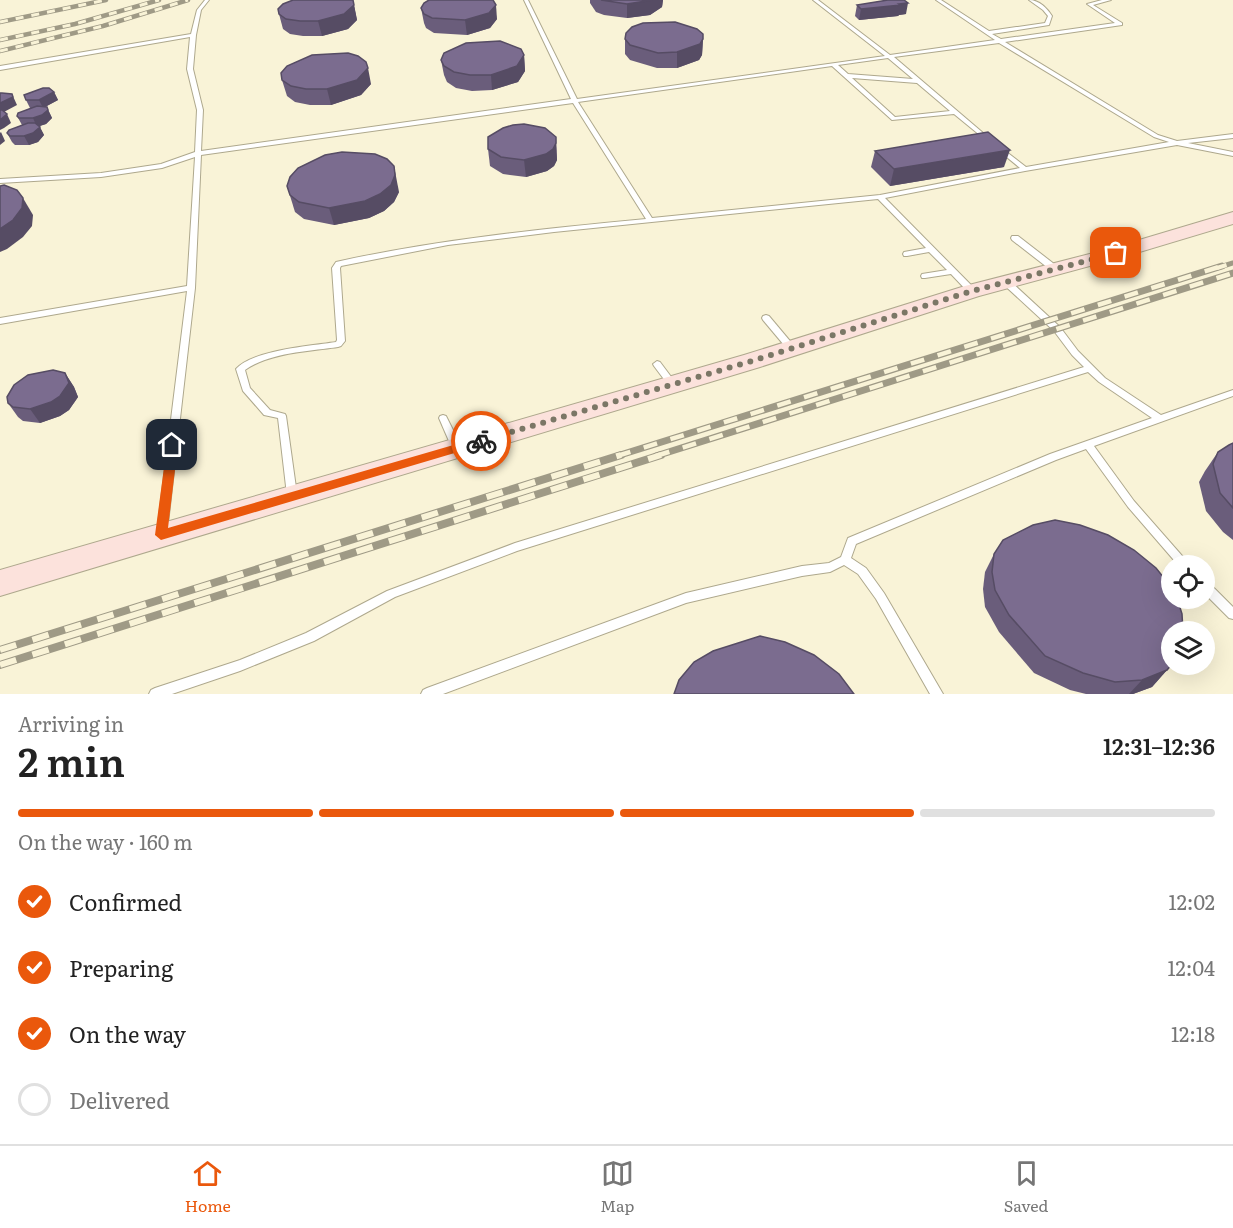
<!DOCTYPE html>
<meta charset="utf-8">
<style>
:root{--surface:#fff;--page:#f6f6f6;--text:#222;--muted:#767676;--line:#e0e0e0;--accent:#ea580c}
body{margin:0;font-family:Literata,serif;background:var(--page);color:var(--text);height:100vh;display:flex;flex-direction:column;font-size:22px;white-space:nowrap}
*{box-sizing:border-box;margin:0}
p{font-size:20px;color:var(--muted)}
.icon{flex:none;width:33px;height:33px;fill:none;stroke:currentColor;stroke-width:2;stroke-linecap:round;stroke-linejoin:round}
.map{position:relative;height:694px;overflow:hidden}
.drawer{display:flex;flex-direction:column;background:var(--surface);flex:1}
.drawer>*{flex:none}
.buttons{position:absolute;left:1161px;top:555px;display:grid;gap:12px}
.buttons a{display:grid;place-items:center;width:54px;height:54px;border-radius:50%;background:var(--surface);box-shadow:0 6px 24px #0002;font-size:30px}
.pin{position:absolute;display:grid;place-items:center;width:51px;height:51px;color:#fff;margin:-26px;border-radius:12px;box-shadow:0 3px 9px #0006}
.courier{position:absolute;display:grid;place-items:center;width:60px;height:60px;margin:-30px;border:4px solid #ea580c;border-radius:50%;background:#fff;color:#222;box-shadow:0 2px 8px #0007}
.head em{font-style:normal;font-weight:600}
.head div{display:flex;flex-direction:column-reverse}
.head{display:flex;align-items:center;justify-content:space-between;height:102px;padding:0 18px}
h1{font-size:39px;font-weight:600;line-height:45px}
.bar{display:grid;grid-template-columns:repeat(4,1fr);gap:9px 6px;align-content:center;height:72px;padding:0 18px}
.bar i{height:8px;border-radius:4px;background:var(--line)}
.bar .active{background:var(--accent)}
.bar p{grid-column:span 4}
ol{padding:0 18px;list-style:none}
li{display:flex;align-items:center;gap:18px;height:66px}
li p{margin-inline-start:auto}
li .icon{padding:6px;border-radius:50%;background:var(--accent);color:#fff;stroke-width:4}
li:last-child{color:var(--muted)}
li i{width:33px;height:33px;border:3px solid var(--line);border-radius:50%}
.menu{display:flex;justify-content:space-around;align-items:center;height:84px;border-top:2px solid var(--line);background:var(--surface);font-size:16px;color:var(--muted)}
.menu a{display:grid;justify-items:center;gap:3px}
.menu .active{color:var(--accent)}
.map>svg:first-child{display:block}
</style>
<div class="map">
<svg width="1233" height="694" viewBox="0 0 1233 694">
<rect width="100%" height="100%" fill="#f9f3d7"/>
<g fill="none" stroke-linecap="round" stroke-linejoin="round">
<g stroke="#aea88d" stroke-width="2">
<g id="lane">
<path d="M205,0H209L201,10L196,35L193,69L203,110L201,151L571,99L524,0H528L577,99L885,56L813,0H818L890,55L995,40L936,0H941L989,31L1045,23L1048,16L1043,10L1029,0C1039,0 1047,8 1052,16L1049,25L992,34L1001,39L1115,23L1087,4L1102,0H1111L1093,5L1122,23V25L1005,42L1158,135L1177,141L1233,134V138L1188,143L1233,152V156L1177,145L1025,171L885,198L975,289L976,291L972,293H969L951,274L925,278H922L921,276L922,274L947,270L929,252L907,256H904L903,254L904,252L926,248L878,199L554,232L448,245L341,266L340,268L345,341L341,346L338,347C310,351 268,353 245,370L250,388L270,410L285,414L286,416L297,495L295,498L292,499L289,498L287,495L278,418L264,415L243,391L236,369C253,350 310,346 336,342L337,340L332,268L336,262C438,239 542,229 646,219L573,103L201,155L195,288L167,532L166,535L162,536L158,535L157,532L187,291L0,324V318L187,286L195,157L162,168L101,177L0,183V179L101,173L161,164L195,152L197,110L187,69L190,37L0,70V66L191,34L197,10ZM999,43L1154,137L1169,142L1026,167L1000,147L998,148V150L1020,168L880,195L652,218L578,102L832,66L892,120L954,114L987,141L990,139L989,138L894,57ZM888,58L913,79L848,74L838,65ZM852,78L917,83L950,111L895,117Z"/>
<polygon points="1012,236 1018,236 1058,267 1059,269 1058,271 1052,271 1012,240 1011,238"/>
<polygon points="1003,280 1009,280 1060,327 1078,351 1105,378 1161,415 1233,390 1233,396 1094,446 1134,501 1191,566 1179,566 1128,507 1086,449 1056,460 856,544 851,558 866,568 884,593 943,694 930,694 876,599 858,574 844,565 830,572 802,576 686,603 443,694 421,694 423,690 427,688 686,593 802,566 829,563 841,557 848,538 1050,454 1152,418 1099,382 1088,372 517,551 395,597 314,641 240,671 172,694 149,694 151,690 155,688 240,660 306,633 387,591 515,543 1084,367 1072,355 1054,331 1003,284 1002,282"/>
<polygon points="766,315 769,316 795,347 796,349 795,351 789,351 763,320 762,318 763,316"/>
<polygon points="657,361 660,362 675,382 676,384 675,386 669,386 654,366 653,364"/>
<polygon points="443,415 446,416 462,448 460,451 457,452 454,451 452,448 439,418 440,416"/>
<polygon points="1204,580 1208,582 1233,607 1233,619 1229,618 1204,593"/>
</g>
</g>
<g stroke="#aea88d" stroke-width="2">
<polygon id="secondary" points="1233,212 1233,224 1123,257 979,296 760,367 0,596 0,570 744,355 965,286 1109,249"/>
</g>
<use href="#lane" fill="#fff" fill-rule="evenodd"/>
<use href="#secondary" fill="#fce2dc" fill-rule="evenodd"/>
<g stroke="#9f9a86" stroke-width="4.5">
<g id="rail-far3">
<polyline points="0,22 106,0"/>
<polyline points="0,40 75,24 159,0"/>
<polyline points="0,51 103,26 188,0"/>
</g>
</g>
<g stroke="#9f9a86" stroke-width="5">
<polyline id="rail-far2" points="1217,268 1233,263"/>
</g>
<g stroke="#9f9a86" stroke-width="7">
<g id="rail-far1">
<polyline points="617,456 1222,266"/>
<polyline points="656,456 1233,273"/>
</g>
</g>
<g stroke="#9f9a86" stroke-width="8">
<g id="rail">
<polyline points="0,650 621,455"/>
<polyline points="0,665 661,455"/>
</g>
</g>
<use href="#rail-far3" stroke="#f9f3d7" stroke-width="3" stroke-dasharray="8" stroke-linecap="butt"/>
<use href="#rail-far2" stroke="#f9f3d7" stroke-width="4" stroke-dasharray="10" stroke-linecap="butt"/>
<use href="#rail-far1" stroke="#f9f3d7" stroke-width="4.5" stroke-dasharray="14" stroke-linecap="butt"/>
<use href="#rail" stroke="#f9f3d7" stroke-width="6" stroke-dasharray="17" stroke-linecap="butt"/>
</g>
<g fill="#6a5d7b">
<polygon points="353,0 357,20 348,29 322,36 303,36 290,34 283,29 279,14"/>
<polygon points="590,0 663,0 662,7 650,15 627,18 604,15 596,12 590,3"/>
<polygon points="857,5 906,14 899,15 898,16 859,20 855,16"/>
<polygon points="421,8 497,19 490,28 467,35 434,33 426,28 424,23"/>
<polygon points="625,39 703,39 702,55 699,60 677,68 657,68 630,60 625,54"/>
<polygon points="524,55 525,71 518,82 492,90 472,91 456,88 447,82 444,75 441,60"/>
<polygon points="282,80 371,84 361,95 331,105 310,105 295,102 287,96"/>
<polygon points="54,92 58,100 45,107 47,107 52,118 46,124 39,126 44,135 38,142 29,145 15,145 12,142 7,133 22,125 17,116 30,108 26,100"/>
<polygon points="556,137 557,160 554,166 547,171 526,177 503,174 490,166 488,149"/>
<polygon points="875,151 1004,167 890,186 871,167"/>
<polygon points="287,186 399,192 394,202 384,211 369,218 334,225 304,219 295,212"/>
<polygon points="65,373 74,387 78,397 69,410 60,416 40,423 23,421 18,417 8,403"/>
<polygon points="1233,443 1233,540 1223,532 1206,511 1199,482 1205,471 1218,452"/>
<polygon points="994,554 1167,670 1152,687 1133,694 1086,694 1070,690 1034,673 999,632 985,607 983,589 985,572"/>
</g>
<g fill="#564c64">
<polygon points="652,0 663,0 662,7 650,15 627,18 627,4"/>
<polygon points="908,3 906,14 899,15 898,16 859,20 861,9"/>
<polygon points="354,5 357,20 348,29 322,36 318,21"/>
<polygon points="496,5 497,19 490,28 467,35 465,20"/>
<polygon points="703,39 702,55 699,60 677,68 677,52"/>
<polygon points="524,55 525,71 518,82 492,90 491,75"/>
<polygon points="368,68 371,84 361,95 331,105 327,89"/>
<polygon points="54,92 58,100 43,108 39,100"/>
<polygon points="12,94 17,105 2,113 0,110 0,103"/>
<polygon points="48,110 52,118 46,124 37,127 33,118"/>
<polygon points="7,114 11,123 4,128 0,130 0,120"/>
<polygon points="40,127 44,135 38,142 29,145 24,136"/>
<polygon points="1,132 5,141 0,145 0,133"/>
<polygon points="556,143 557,160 554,166 547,171 526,177 524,160"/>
<polygon points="1010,150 1004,167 890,186 894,169"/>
<polygon points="394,166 399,192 394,202 384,211 369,218 334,225 329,208"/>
<polygon points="23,198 33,215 32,226 23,237 7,249 0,252 0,229"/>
<polygon points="65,373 74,387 78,397 69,410 60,416 40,423 30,409"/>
<polygon points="1167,670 1152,687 1133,694 1129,694 1142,680"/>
</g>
<g fill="#7b6c8f" stroke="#564c64" stroke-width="1.5">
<polygon points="293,0 353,0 354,5 344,14 318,21 300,21 286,19 279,14 278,9 283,4"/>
<polygon points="429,0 493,0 496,5 489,13 465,20 432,18 424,14 421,8 424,3"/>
<polygon points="601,0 652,0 627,4"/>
<polygon points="888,0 904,0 908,3 899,4 901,5 861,9 857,5"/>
<polygon points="675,22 697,29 703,34 703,39 700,44 677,52 658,53 630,45 625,39 626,33 632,27 643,23"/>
<polygon points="500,41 521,49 524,55 517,66 491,75 470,75 454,72 444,66 441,60 444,53 466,43"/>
<polygon points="348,53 358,56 366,62 368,68 357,80 327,89 306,89 291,86 282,80 281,73 287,66 312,55"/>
<polygon points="43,88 49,88 54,92 39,100 26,100 24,95"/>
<polygon points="0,93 2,93 12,94 13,97 0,103"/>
<polygon points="37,106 47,107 48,110 42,115 33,118 19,118 17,116 18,113"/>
<polygon points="0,110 2,110 7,114 0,120"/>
<polygon points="28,123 35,123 40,127 33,133 24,136 10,136 7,133 9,130"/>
<polygon points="524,124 545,128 556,137 556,143 553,149 546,154 524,160 501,157 488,149 488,137 503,128 513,125"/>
<polygon points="988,132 1010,150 894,169 875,151"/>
<polygon points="342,152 375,154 387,159 394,166 395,175 391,185 380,194 365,201 329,208 299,202 290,195 287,186 290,177 298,168 325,155"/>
<polygon points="4,185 17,190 23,198 22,208 13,220 0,229 0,186"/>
<polygon points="53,370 65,373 69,383 60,396 51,402 30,409 13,407 8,403 7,397 14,385 28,375"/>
<polygon points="1233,443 1233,508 1220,493 1213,464 1218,452 1229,445"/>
<polygon points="1055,520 1080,525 1108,535 1134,550 1156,568 1172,588 1172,598 1177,598 1182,614 1183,632 1172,632 1172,664 1167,670 1142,680 1115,682 1083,673 1045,656 1009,615 995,590 992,572 994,554 1003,540 1033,525"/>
<polygon points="760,636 785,642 814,655 839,674 854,694 674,694 679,680 694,662 713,651"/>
</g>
<polygon fill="#ea580c" points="481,437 485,438 485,444 161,540 155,535 167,445 172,441 178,445 168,528"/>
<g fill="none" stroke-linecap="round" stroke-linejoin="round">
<polyline stroke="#7b7766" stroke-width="6" stroke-dasharray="0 10.8" points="481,441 752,361 972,291 1116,253"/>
</g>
</svg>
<div class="buttons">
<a><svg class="icon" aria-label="locate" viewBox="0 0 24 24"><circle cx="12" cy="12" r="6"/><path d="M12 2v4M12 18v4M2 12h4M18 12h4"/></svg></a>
<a><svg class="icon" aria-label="layers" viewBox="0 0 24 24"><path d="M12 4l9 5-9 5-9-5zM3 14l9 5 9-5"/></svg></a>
</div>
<div class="pin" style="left:1116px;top:253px;background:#ea580c"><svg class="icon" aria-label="bag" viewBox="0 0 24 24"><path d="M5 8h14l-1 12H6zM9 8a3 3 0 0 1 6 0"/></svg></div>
<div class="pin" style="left:172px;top:445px;background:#1f2937"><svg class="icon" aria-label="home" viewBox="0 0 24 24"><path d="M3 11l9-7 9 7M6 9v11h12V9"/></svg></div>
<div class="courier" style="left:481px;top:441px"><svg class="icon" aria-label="bike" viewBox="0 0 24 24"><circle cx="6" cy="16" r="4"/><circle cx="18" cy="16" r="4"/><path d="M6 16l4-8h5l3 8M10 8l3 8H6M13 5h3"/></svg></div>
</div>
<section class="drawer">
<div class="head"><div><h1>2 min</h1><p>Arriving in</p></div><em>12:31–12:36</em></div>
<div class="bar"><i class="active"></i><i class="active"></i><i class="active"></i><i></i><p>On the way · 160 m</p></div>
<ol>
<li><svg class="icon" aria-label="check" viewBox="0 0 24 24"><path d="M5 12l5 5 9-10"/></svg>Confirmed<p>12:02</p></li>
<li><svg class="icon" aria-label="check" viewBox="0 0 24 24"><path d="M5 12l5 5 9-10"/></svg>Preparing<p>12:04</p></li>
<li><svg class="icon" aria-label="check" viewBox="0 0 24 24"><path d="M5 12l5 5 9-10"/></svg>On the way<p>12:18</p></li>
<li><i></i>Delivered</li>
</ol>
</section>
<nav class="menu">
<a class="active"><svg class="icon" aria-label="home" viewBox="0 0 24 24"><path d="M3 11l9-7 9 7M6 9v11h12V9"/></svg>Home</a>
<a><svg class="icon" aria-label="map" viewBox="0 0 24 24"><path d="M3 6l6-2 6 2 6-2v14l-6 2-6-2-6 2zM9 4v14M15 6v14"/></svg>Map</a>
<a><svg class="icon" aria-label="saved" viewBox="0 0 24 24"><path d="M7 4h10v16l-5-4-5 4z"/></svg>Saved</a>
</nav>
